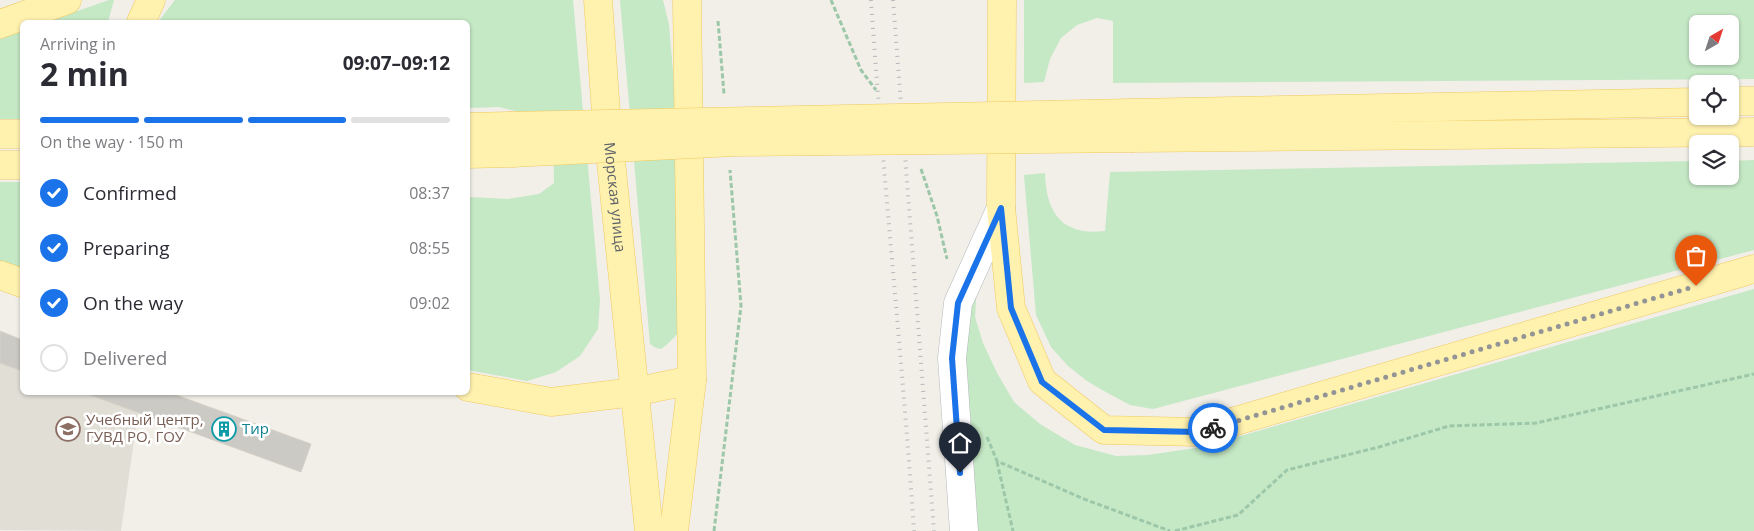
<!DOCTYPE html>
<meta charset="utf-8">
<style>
:root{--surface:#fff;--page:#f2f2f3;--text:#2b2b33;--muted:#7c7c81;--line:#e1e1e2;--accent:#1a73e8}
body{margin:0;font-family:"Open Sans",sans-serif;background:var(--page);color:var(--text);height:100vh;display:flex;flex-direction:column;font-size:19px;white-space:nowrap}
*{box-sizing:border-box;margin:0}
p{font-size:16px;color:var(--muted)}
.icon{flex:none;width:28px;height:28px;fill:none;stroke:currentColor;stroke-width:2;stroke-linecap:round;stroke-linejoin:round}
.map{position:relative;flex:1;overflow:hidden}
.drawer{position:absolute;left:20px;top:20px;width:450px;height:375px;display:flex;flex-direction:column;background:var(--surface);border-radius:8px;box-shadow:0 1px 4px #0004}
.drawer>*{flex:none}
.needle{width:32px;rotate:39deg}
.buttons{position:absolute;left:1689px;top:15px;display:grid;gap:10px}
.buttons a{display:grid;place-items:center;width:50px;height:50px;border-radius:8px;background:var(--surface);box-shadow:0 1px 4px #0004;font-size:25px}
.pin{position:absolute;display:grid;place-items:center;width:42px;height:42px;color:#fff;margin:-51px -21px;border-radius:50% 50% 50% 0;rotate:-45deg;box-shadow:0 0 5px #0007}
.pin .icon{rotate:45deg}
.courier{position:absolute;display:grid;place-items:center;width:50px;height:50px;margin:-25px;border:4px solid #1a73e8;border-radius:50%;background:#fff;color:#222;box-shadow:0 1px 6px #0007}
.head em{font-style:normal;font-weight:700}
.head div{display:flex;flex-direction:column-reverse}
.head{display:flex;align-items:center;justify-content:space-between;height:85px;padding:0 20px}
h1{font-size:32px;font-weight:700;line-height:38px}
.bar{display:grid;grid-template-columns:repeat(4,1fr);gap:8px 5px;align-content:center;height:60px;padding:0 20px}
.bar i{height:6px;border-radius:4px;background:var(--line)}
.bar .on{background:var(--accent)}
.bar p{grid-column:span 4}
ol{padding:0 20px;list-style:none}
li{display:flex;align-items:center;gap:15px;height:55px}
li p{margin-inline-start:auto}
li .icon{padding:5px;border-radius:50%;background:var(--accent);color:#fff;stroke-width:4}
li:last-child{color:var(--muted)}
li i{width:28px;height:28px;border:2px solid var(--line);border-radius:50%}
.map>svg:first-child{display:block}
</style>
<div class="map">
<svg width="1754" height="531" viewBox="0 0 1754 531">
<rect width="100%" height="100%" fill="#f1efe8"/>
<polygon fill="#e1ded6" points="0,331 22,340 22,392 168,393 311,444 301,472 138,413 121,531 0,530"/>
<g fill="#c5e8c5" fill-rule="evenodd">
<polygon points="109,0 114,0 108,22 46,22"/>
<polygon points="175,0 573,0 600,300 598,329 580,356 556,372 527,381 468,370 468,197 508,199 539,194 554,183 553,127 532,115 499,107 468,108 468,22 158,22"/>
<path d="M620,0H663L669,25L693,305C688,322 676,338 661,349L656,348L650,344Z"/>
<path d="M1024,0H1754V79L1113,83V21L1097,18L1077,25L1061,38L1050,59L1044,82L1024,83ZM1698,24H1730V56H1698Z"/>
<polygon points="22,31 22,119 0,119 0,39"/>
<path d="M1754,160V250L1153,409L1130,405L1104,391L1087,381L1068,366L1051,347L1036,315L1024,175L1045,173C1046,213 1062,236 1105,231L1110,172L1697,161L1698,176H1730V161Z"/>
<polygon points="0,182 22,182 22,269 0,262"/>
<polygon points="977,286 975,317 983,343 997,373 1014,402 1040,424 1075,445 1116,456 1148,455 1202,447 1754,289 1754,531 976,531 962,404 964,302"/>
</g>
<g fill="#cccac5" stroke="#d6d1c6">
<polygon points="0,331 22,340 22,371 0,363"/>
<polygon points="82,392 168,392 311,444 301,472"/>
</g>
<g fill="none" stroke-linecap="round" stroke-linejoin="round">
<g stroke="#b5b8bc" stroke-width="29">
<polyline id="minor" points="964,531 952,358 958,303 1001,208"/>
</g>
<g stroke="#f2c960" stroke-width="29">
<g id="major">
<path id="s1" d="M598,0L606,113L649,531"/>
<polyline points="1002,0 1001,208 1011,308 1042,381 1104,430 1198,432 1754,269"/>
<polyline points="141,22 151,0"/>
<polyline points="0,24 67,0"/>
<polyline points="1730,101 1754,101"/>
<polyline points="1132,113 1698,102"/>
<polyline points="468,127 509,126"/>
<polyline points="0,134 22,134"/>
<polyline points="1134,138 1754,132"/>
<polyline points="468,154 511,153"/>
<polyline points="0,165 22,165"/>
<polyline points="0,275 22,283"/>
<polyline points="468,387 551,402 634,392 692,380"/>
<polyline points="674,531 692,380 687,0"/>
</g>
</g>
<g stroke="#9cc7a9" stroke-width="3" stroke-dasharray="5 2.5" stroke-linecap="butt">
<polyline points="831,0 861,70 876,90"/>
<polyline points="718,21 724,94"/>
<polyline points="921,169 937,216 947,259"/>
<polyline points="987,437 997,461 1084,499 1170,531"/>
<polyline points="997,462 1013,531"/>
<polyline points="714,531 741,306 730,170"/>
<polyline points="1175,531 1238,515 1287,470 1379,447 1449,426 1536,423 1754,374"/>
</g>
<use href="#minor" stroke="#fff" stroke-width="28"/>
<use href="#major" stroke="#fff2af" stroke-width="28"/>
<g stroke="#b6b7b8" stroke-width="4" stroke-dasharray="1 6" stroke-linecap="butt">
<path d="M871,0C883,177 902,354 914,531"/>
<polyline points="893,0 934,531"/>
</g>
<g stroke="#f2c960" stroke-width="29" stroke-linecap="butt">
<g id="major-bridge">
<polyline points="509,126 1132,113"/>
<polyline points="511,153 734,142 1134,138"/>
</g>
</g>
<use href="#major-bridge" stroke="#fff2af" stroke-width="28"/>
</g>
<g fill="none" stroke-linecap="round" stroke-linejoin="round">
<polyline stroke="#929495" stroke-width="5" stroke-dasharray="0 9" points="1213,428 1696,286"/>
<polyline stroke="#1a73e8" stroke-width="6" points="960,473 952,358 958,303 1001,208 1011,308 1042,382 1104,430 1198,432 1213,428"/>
</g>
<defs>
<g id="university-ring" transform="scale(1.25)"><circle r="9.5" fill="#fff" stroke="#8d6e63" stroke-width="1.5"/><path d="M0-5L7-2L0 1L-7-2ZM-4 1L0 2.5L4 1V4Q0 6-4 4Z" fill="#8d6e63"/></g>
<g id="building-ring" transform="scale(1.25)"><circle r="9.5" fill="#fff" stroke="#0f9aa8" stroke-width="1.5"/><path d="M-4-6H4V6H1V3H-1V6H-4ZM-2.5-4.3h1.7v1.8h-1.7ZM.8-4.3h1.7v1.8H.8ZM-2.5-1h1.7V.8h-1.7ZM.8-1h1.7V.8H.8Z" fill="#0f9aa8"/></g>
</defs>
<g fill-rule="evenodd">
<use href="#university-ring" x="68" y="429"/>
<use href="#building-ring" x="224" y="429"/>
</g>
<g text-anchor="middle" stroke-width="5" stroke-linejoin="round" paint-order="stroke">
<g font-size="15" fill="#5f6368" stroke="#fff">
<text dy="5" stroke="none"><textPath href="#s1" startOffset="198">Морская улица</textPath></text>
</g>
<g font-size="15" fill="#785e54" stroke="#fff" text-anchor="start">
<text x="86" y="425">Учебный центр,<tspan x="86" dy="17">ГУВД РО, ГОУ</tspan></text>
</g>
<g font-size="15" fill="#0d838f" stroke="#fff" text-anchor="start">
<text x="242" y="434">Тир</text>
</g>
</g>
</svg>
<div class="buttons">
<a><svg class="needle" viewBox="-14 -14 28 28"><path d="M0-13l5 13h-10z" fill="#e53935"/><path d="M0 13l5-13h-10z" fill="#7c7c81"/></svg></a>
<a><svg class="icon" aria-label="locate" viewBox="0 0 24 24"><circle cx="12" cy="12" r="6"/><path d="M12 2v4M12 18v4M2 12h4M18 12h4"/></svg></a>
<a><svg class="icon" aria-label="layers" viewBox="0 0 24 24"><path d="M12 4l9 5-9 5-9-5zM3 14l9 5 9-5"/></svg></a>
</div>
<div class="pin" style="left:1696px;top:286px;background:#ea580c"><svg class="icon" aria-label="bag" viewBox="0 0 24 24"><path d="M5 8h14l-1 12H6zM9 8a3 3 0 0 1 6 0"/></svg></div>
<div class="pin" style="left:960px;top:473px;background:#1f2937"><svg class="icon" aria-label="home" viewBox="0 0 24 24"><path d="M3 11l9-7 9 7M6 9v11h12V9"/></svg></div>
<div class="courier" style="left:1213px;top:428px"><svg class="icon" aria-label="bike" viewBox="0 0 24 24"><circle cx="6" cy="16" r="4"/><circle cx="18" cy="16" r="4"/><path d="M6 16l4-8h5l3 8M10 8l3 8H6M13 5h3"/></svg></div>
<section class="drawer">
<div class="head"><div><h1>2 min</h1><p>Arriving in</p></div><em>09:07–09:12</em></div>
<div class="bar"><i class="on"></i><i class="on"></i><i class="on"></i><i></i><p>On the way · 150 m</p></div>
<ol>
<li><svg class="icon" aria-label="check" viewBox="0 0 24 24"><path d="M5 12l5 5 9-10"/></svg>Confirmed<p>08:37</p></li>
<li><svg class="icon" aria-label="check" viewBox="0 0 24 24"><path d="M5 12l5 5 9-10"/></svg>Preparing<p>08:55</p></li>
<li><svg class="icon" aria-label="check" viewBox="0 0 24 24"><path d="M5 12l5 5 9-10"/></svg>On the way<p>09:02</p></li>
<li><i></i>Delivered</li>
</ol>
</section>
</div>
